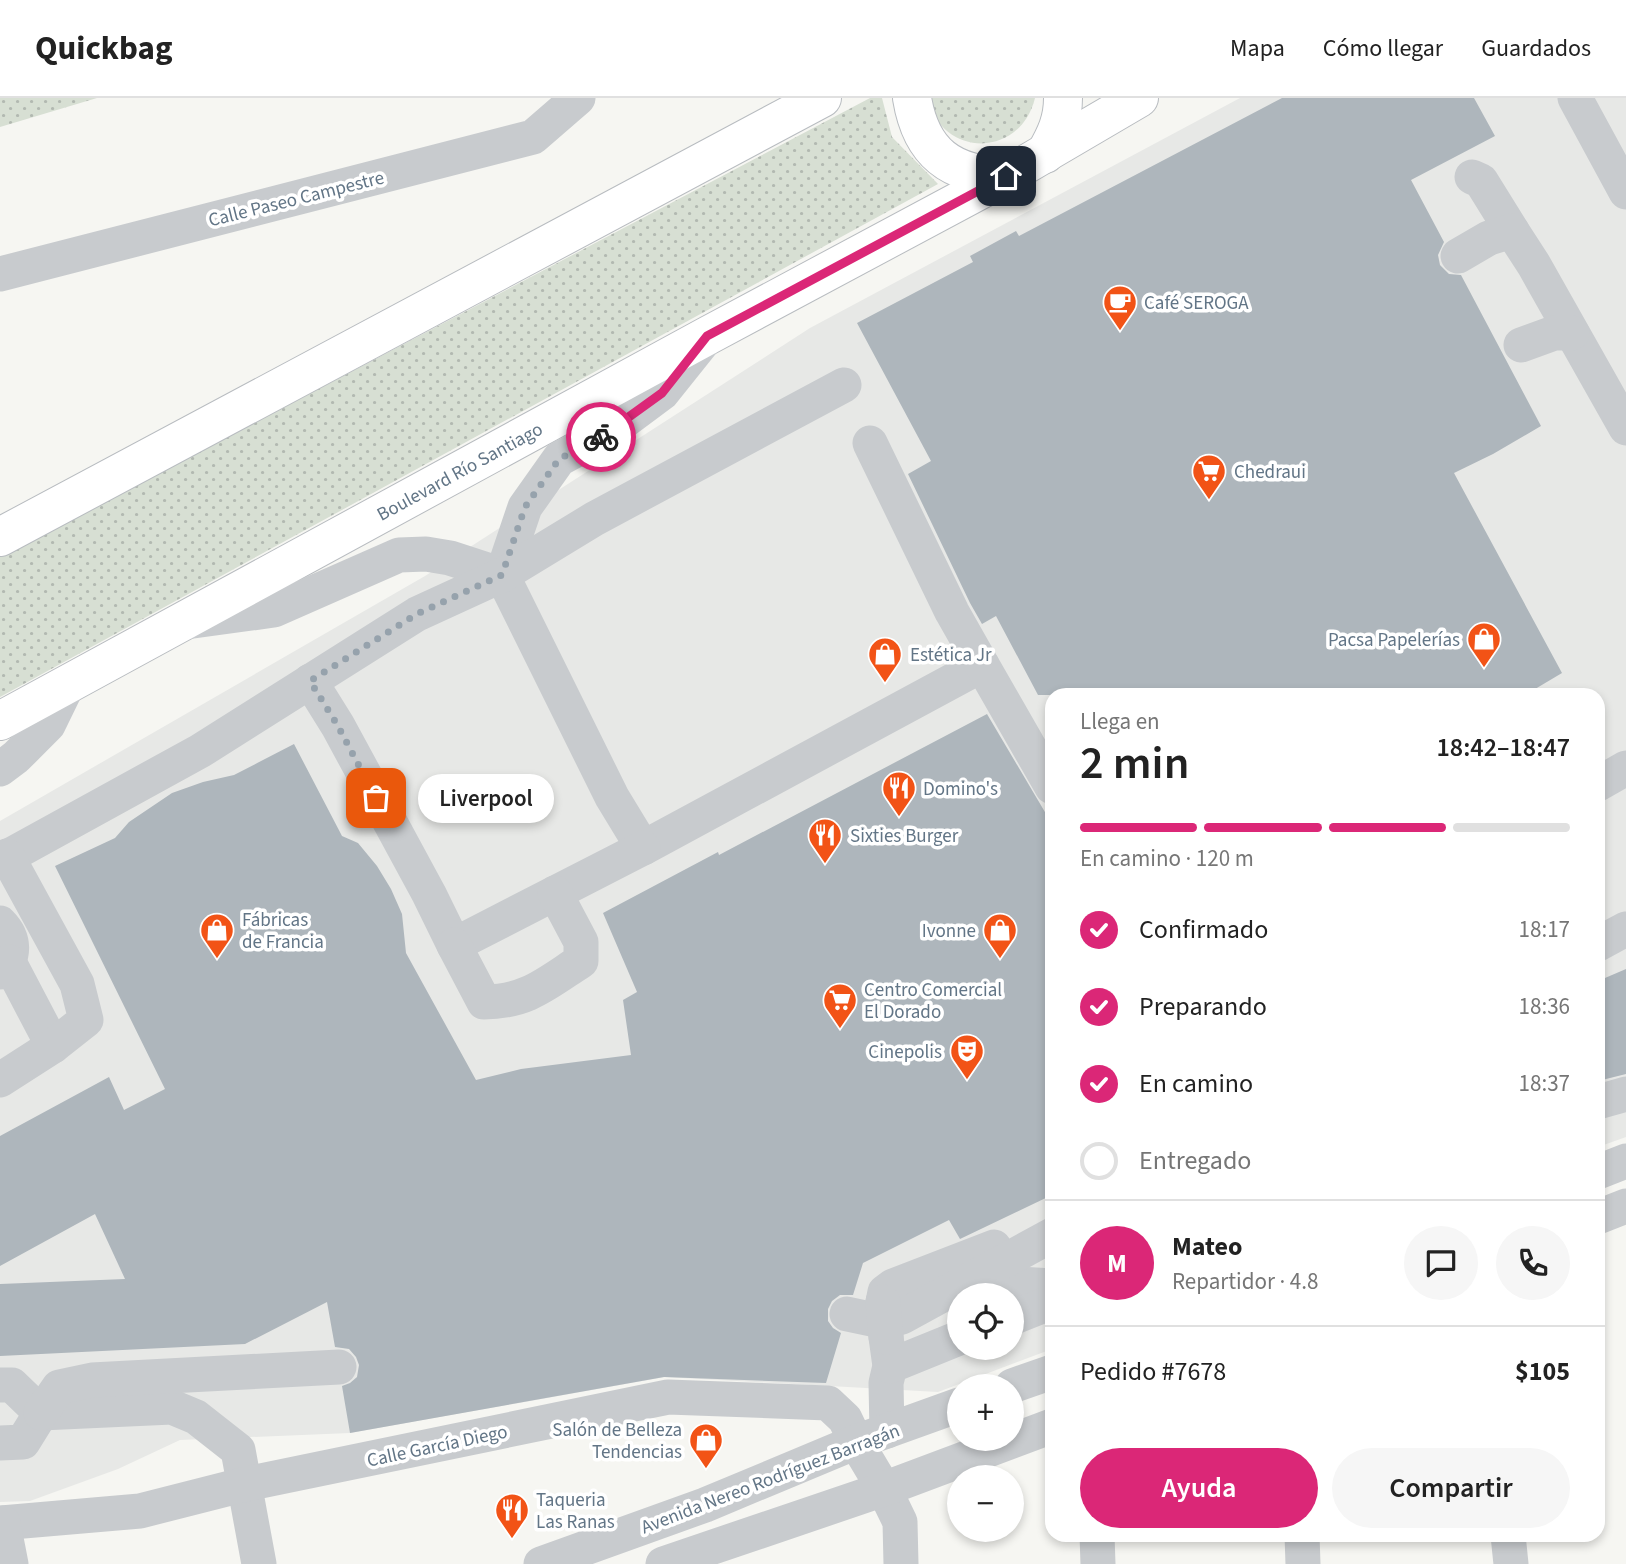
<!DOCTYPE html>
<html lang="es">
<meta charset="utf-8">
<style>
:root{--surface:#fff;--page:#f6f6f6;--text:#222;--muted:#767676;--line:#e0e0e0;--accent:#db2777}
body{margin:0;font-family:"Source Sans 3",sans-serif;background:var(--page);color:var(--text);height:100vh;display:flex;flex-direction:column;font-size:26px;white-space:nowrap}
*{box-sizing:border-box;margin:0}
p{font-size:23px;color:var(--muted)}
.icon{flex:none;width:38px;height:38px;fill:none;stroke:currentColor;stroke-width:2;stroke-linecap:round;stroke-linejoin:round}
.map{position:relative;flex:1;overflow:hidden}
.panel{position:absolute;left:1045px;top:590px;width:560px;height:854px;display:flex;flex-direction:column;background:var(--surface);border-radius:21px;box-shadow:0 4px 10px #0003}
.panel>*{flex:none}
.controls{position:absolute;left:947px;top:1185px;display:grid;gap:14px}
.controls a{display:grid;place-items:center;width:77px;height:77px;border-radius:50%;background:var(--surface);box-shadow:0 4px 10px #0003;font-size:35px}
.pin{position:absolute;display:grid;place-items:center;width:60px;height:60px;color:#fff;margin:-30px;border-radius:14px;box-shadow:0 4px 10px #0006}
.courier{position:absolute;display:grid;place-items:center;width:70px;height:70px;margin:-35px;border:5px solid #db2777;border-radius:50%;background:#fff;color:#222;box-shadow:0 2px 9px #0007}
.bubble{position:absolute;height:49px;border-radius:24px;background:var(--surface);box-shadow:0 4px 10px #0003;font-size:23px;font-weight:600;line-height:49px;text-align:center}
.headline em{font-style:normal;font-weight:600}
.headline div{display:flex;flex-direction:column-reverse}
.headline{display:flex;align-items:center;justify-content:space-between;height:119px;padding:0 35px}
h1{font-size:46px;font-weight:600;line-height:52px}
.bar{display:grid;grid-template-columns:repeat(4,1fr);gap:10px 7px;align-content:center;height:84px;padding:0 35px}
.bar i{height:9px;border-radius:5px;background:var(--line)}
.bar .on{background:var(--accent)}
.bar p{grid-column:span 4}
.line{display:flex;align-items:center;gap:18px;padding:0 35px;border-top:2px solid var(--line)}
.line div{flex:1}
.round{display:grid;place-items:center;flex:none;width:74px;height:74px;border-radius:37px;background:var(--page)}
ol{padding:0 35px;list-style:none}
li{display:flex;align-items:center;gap:21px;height:77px}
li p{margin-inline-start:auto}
li .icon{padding:7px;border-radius:50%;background:var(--accent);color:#fff;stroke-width:4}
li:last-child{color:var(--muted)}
li i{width:38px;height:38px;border:4px solid var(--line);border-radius:50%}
.cta{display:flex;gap:14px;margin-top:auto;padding:14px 35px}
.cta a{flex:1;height:80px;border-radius:42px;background:var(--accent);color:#fff;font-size:28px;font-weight:600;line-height:80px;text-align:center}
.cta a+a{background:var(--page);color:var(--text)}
header{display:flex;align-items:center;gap:42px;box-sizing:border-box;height:98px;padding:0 35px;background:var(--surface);border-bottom:2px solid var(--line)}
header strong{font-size:33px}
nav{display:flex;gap:38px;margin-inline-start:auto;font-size:24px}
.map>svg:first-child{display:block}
</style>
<header>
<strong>Quickbag</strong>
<nav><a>Mapa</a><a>Cómo llegar</a><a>Guardados</a></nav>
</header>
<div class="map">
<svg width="1626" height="1466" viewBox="0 0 1626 1466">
<defs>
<pattern id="grass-dots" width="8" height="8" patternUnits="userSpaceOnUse" patternTransform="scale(1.75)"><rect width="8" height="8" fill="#d7dfd3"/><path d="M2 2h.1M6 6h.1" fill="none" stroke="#b2b9b1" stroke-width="1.8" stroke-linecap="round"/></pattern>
</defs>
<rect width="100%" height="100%" fill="#f6f6f2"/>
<path fill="#e7e8e6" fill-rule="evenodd" d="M1240,0H1626V1039L1598,1049V597H1052V1251L938,1294L665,1279L350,1335L180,1342L118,1371L30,1403L0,1404V723L425,478L810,230ZM959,1197H1012V1250H959Z"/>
<g fill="url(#grass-dots)">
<polygon points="0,0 97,0 0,29"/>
<polygon points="870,0 882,0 892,39 938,86 0,599 0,459"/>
<path d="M927,0H1035C1020,61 942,60 927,0Z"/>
</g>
<g fill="#aeb6bc">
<polygon points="1282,0 1474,0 1495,38 1411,82 1444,144 1438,157 1440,167 1449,176 1461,177 1541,328 1493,356 1454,375 1562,575 1525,597 1038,597 996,518 982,526 970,505 908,376 931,363 857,225 973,164 970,158 1016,133 1019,138"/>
<polygon points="987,616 1052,726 1052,1097 960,1141 949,1122 863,1165 853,1197 840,1197 832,1203 828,1211 828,1223 833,1230 841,1235 826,1285 664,1279 350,1335 342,1288 350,1285 357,1279 359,1267 356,1259 349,1251 335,1249 327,1204 245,1246 0,1258 0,1186 125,1181 95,1116 0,1168 0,1038 109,979 124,1012 165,991 55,768 115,740 129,724 172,695 203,684 234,677 294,646 342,738 358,745 377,768 391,791 402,816 406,855 476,982 521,971 631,957 623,902 637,894 603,815 718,754 719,757"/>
<polygon points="1626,871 1626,976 1598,983 1598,883"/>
</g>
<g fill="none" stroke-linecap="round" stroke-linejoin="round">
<g stroke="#b8bcc0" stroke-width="40">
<g id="major">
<path d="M912,0C921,55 951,78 1006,78"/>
<path d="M1045,56C1056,37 1063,22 1063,0"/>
<polyline points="0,439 822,0"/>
<path id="s1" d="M0,623L707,238L1006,78L1139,0"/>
</g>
</g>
<g stroke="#c8cbce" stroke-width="35">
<polyline points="1575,0 1626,94"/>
<polyline points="1472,79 1481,83 1512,133"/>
<polyline points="1458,158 1489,140 1512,133 1534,167 1626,330"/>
<polyline points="0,176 533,39 578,0"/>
<polyline points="1521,247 1554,235 1572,235"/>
<polyline points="502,477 612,699 643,750 982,567 952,514 870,345"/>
<polyline points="186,524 274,512 399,457 426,456 450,460 502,477 525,409 559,361 611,333 662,295 706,240"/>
<polyline points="982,567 1052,689"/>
<polyline points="310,583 338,628 429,796 454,847 643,750"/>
<polyline points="0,671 16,659 48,627 68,586"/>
<polyline points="1598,686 1626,670"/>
<polyline points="0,763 200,653 417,516 502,477 594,421 844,287"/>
<path d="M0,825C15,840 16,859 0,874"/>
<polyline points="1598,846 1626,831"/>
<path d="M454,847L484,904C527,904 547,885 581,863V844L555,795"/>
<polyline points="9,864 53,948"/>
<polyline points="0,982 53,948 86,922 77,886 7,758"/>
<polyline points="1598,1004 1626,996"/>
<polyline points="1598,1074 1626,1063"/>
<polyline points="1598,1119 1626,1108"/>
<polyline points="968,1195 1004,1185 1052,1188"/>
<polyline points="883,1204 885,1194 893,1188 994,1149"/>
<polyline points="847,1216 885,1224 902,1219 1052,1137"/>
<polyline points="1012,1220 1052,1204"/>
<polyline points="886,1239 890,1268 886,1285 887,1333"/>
<polyline points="890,1268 959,1240"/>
<polyline points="0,1287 12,1287 41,1315 23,1344 0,1345"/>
<polyline points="1012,1288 1052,1274"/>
<polyline points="41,1315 172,1309 196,1319 238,1352 259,1466"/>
<polyline points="41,1315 59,1289 92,1282 339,1269"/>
<polyline points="0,1425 140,1413 246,1386 668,1299 828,1305 845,1321 856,1344 884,1391 900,1424 901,1466"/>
<polyline points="3,1425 11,1466"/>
<polyline points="1097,1437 1098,1466"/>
<polyline points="1302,1437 1303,1466"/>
<polyline points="1508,1437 1511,1466"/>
<polyline points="541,1466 705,1407 856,1344 959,1307"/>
<polyline points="663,1466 884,1391 1052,1328"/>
</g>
<use href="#major" stroke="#fff" stroke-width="38"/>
<polyline stroke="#c8cbce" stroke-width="35" points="883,1204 886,1239"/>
</g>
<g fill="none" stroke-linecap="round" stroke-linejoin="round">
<polyline stroke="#96a2ac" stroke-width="7" stroke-dasharray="0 12.6" points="376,700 338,628 310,583 417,516 502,477 525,409 559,361 601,339"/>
<polyline stroke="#db2777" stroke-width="9" points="601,339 662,295 707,238 1006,78"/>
</g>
<defs>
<g id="cafe-pin" transform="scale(1.75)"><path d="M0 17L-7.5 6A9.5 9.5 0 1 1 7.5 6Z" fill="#f25316" stroke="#fff"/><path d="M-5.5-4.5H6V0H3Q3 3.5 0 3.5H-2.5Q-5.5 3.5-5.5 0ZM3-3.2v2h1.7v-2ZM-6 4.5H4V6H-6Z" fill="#fff"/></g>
<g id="supermarket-pin" transform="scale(1.75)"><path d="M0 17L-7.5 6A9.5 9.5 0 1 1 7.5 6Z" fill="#f25316" stroke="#fff"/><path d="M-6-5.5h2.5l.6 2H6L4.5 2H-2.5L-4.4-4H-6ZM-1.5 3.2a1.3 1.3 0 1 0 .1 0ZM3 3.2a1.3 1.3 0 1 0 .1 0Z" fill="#fff"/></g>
<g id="shop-pin" transform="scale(1.75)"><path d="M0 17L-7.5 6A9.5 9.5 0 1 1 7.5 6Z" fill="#f25316" stroke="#fff"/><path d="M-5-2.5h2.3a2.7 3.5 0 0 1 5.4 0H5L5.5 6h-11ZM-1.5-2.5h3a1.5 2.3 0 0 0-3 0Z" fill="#fff"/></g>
<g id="restaurant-pin" transform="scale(1.75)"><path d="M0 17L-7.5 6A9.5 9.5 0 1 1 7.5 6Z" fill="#f25316" stroke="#fff"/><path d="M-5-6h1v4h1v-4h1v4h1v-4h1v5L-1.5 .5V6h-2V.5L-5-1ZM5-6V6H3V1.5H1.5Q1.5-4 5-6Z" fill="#fff"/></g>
<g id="theatre-pin" transform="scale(1.75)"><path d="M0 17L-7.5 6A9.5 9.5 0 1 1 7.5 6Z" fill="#f25316" stroke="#fff"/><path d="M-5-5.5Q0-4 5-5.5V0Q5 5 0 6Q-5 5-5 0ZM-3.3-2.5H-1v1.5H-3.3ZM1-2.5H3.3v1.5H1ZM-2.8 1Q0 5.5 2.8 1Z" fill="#fff"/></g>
</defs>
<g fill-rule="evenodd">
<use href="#cafe-pin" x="1120" y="204"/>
<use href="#supermarket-pin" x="1209" y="373"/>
<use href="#shop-pin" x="1484" y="541"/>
<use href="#shop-pin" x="885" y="556"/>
<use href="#restaurant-pin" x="899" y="690"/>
<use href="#restaurant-pin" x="825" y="737"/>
<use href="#shop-pin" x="217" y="832"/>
<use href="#shop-pin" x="1000" y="832"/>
<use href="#supermarket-pin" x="840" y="902"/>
<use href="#theatre-pin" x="967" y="953"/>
<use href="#shop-pin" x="706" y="1342"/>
<use href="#restaurant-pin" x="512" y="1412"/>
</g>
<g text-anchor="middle" stroke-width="7" stroke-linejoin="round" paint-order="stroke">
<g font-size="19" fill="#627586" stroke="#fff">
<text transform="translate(296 100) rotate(-14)" y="7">Calle Paseo Campestre</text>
<text dy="7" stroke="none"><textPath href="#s1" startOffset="523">Boulevard Río Santiago</textPath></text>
<text transform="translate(437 1347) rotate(-12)" y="7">Calle García Diego</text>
<text transform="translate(770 1380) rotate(-21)" y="7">Avenida Nereo Rodríguez Barragán</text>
</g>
<g font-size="19" fill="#627586" stroke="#fff" text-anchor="start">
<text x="1144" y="211">Café SEROGA</text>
<text x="1234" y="380">Chedraui</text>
<text x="1460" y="548" text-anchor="end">Pacsa Papelerías</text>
<text x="910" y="563">Estética Jr</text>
<text x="923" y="697">Domino's</text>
<text x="850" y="744">Sixties Burger</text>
<text x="242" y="828">Fábricas<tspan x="242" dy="22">de Francia</tspan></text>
<text x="976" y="839" text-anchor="end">Ivonne</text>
<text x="864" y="898">Centro Comercial<tspan x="864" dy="22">El Dorado</tspan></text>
<text x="942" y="960" text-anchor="end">Cinepolis</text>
<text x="682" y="1338" text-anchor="end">Salón de Belleza<tspan x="682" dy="22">Tendencias</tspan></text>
<text x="536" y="1408">Taqueria<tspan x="536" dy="22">Las Ranas</tspan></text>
</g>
</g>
</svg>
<div class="controls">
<a><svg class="icon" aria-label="locate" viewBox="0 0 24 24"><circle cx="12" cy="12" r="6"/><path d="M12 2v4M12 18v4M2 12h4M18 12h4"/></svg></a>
<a>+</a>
<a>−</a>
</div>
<div class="pin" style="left:376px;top:700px;background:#ea580c"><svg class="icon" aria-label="bag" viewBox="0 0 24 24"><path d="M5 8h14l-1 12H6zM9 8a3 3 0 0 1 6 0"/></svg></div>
<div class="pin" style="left:1006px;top:78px;background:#1f2937"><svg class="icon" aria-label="home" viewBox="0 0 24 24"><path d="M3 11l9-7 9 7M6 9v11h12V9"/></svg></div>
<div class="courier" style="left:601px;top:339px"><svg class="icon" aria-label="bike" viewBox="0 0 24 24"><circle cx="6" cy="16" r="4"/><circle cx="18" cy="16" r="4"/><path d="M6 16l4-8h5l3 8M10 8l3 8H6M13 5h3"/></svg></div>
<div class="bubble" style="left:418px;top:676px;width:136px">Liverpool</div>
<section class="panel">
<div class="headline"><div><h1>2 min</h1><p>Llega en</p></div><em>18:42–18:47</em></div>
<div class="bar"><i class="on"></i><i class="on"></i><i class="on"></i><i></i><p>En camino · 120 m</p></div>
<ol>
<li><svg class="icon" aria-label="check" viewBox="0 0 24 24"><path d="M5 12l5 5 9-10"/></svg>Confirmado<p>18:17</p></li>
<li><svg class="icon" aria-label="check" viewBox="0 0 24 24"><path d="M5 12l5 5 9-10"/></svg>Preparando<p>18:36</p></li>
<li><svg class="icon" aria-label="check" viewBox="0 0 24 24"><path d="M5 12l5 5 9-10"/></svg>En camino<p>18:37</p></li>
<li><i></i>Entregado</li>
</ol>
<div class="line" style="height:126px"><b class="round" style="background:var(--accent);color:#fff">M</b><div><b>Mateo</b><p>Repartidor · 4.8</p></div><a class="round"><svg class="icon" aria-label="chat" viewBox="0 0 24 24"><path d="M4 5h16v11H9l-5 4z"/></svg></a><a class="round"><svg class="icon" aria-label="phone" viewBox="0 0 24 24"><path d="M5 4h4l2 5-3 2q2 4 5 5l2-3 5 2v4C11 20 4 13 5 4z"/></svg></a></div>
<div class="line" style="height:91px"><div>Pedido #7678</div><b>$105</b></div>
<div class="cta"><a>Ayuda</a><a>Compartir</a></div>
</section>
</div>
